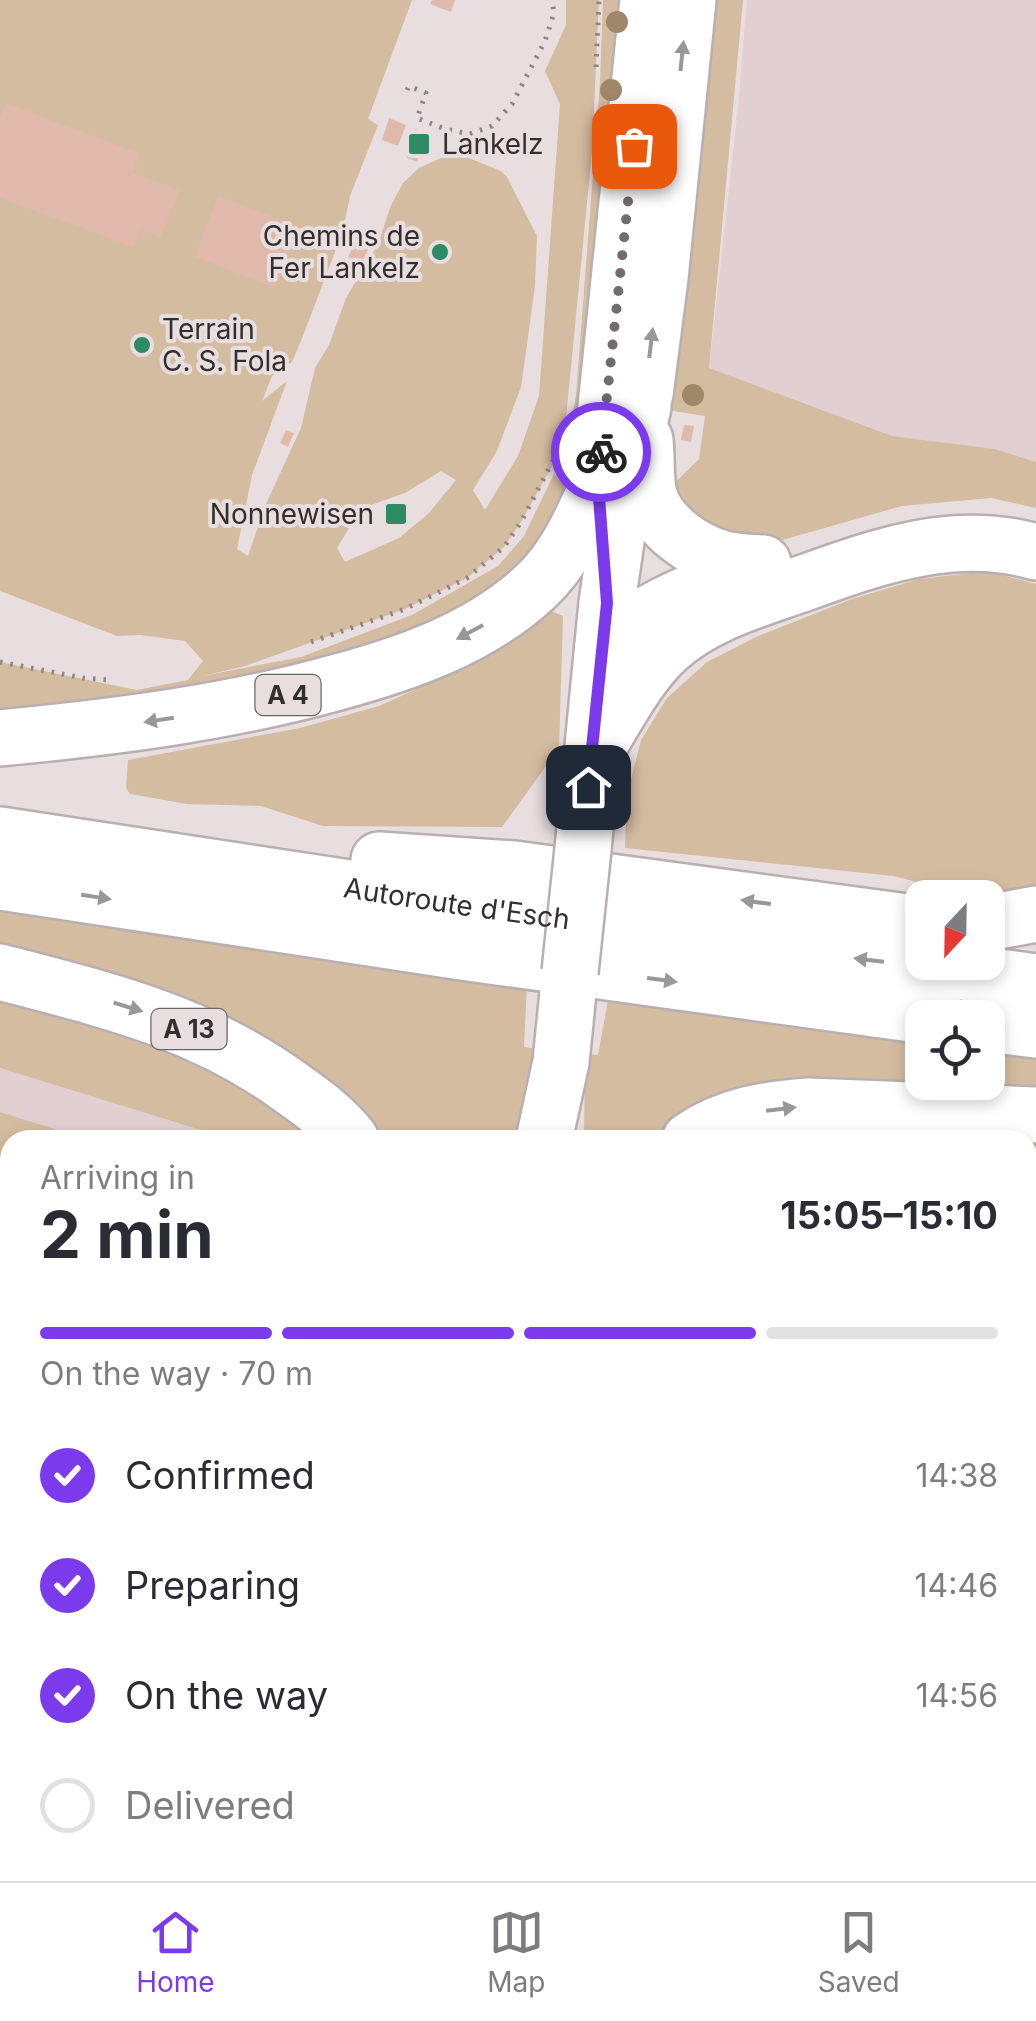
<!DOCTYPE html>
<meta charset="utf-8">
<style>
:root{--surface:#fff;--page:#f7f7f7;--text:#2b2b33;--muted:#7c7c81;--line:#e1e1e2;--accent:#7c3aed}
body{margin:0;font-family:Inter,sans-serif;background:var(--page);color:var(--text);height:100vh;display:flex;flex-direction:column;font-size:38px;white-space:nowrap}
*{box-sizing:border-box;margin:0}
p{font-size:32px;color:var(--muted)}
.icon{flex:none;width:55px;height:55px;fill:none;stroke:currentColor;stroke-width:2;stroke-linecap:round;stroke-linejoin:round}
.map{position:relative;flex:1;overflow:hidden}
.sheet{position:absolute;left:0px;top:1130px;width:1038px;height:752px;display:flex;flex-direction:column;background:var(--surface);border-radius:30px 30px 0 0;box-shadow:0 5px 15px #0003}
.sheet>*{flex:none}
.needle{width:65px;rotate:202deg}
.buttons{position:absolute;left:905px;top:880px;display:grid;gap:20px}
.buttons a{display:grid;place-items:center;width:100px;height:100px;border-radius:20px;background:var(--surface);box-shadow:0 5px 15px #0003;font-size:50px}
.pin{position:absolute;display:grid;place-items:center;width:85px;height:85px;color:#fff;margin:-42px;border-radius:20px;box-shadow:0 5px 15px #0006}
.courier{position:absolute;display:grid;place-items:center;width:100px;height:100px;margin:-50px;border:8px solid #7c3aed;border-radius:50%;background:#fff;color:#222;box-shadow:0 2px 12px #0007}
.overview em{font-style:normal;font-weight:700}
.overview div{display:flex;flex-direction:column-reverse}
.overview{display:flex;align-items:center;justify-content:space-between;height:170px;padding:0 40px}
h1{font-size:65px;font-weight:700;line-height:75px}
.bar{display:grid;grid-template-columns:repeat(4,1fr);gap:15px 10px;align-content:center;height:120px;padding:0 40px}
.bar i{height:12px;border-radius:8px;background:var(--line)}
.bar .current{background:var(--accent)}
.bar p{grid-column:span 4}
ol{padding:0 40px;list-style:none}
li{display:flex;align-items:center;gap:30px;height:110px}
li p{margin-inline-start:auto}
li .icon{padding:10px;border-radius:50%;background:var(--accent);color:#fff;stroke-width:4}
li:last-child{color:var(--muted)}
li i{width:55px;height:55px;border:5px solid var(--line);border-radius:50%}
.menu{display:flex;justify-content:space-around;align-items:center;height:140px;border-top:2px solid var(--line);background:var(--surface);font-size:28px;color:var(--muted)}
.menu a{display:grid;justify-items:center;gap:5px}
.menu .current{color:var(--accent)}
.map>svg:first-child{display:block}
</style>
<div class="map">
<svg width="1036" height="1881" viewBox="0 0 1036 1881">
<rect width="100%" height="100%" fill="#e8dedf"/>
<g fill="#e1cfd1">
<polygon points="747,0 1036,0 1036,462 995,449 892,436 709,369 738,107"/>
<polygon points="0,1068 233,1140 89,1140 0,1112"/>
</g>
<g fill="#d4bca0" fill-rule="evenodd">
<path d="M0,0H412L368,119L378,125L350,196L343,231L303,336L292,362L272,376L262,401L287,381L252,475L237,549L248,556L265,506L301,428L315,368L329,345L346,298L378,244L391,205L403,183L419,168L454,152L501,171L507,177L537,236L535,286L521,387L497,451L473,490L485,510L518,456L539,396L560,104L545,71L566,25V0H599L592,152L566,418L555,461L521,522L504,547L467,578L405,609L245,666L202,676L301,657L412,615L498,566L524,536L554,474L569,492L545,541L495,593L429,630L297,674L0,738V662L137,690L188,680L203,661L185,641L140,635L117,636L0,591ZM441,471L456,480L429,513L399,538L345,562L337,548L351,525L371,505L405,493Z"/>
<polygon points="603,0 629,0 589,439 567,445 576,395 600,82"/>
<polygon points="702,0 743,0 709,368 892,436 995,449 1036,462 1036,508 991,498 902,506 754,548 704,532 662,495 699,459 705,416 661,409"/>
<polygon points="988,571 1036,584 1036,886 1025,891 973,896 893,876 625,848 627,795 641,740 667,698 707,662 758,636 852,599 919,579"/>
<polygon points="551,611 563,616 559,748 502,827 323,826 261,806 187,804 130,794 126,788 128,760 300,728 379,706 457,671 500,648"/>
<polygon points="0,903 527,983 524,1047 538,1049 529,1140 368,1140 0,958"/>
<polygon points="0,989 136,1024 330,1140 233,1140 0,1068"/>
<polygon points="609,995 922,1035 922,1082 988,1082 988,1043 1036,1049 1036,1099 667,1140 584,1140 585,1054 598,1055"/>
<polygon points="0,1112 90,1140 10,1140 10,1872 458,1872 459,1881 0,1881"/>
<polygon points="752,1131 1036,1133 1036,1224 1028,1224 1028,1140 728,1140"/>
<polygon points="1028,1259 1036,1259 1036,1881 586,1881 585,1873 1028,1872"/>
</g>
<g fill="#e1b9aa">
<polygon points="432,0 455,0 451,12 430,4"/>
<polygon points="6,103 140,154 132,173 180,190 161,237 141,230 134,247 0,198 0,120"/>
<polygon points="389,118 406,125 398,146 382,140"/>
<polygon points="415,129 428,134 417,162 407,158 409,151 407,150"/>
<polygon points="218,196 299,227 276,288 195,257"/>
<polygon points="354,244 368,250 362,263 348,257"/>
<polygon points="684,425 694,426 691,442 681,440"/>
<polygon points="286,430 294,433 288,447 280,443"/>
</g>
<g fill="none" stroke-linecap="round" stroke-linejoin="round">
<g stroke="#b9afb0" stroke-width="60">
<g id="primary">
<polyline points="645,394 660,278 688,0"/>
<polyline points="598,484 648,0"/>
</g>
</g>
<g stroke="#b9afb0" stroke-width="60">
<g id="motorway">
<path d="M645,440C647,457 645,478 649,495C658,527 694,551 724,559C737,562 750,562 763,563"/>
<path d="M603,646C633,619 673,599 710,585"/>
<path d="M0,738C114,727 227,713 338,682C408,663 480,638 535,587C565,559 581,522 598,484"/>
<path d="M592,756C615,721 635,678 666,649C704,614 756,600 804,583C851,566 901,548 952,544C980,542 1009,544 1036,552"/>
<path id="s1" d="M0,835L468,906L1036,982"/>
<polyline points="583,849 607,603 623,493 643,407"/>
<polyline points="379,860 514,869 922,924"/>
<polyline points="0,882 462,952 940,1018"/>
<polyline points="988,923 1036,914"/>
<path d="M0,972C107,1000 202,1022 293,1089C313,1103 336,1120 351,1140"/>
<polyline points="988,1024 1036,1030"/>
<polyline points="544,1140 561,1062 570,972"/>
<path d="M690,1140C726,1115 767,1109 809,1106L1036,1115"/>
<polyline points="488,1872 489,1881"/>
<polyline points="539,1872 540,1881"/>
</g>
</g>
<g stroke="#8d8686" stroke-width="5" stroke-dasharray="2.5 8" stroke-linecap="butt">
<polyline points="596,67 599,0"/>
<polyline points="407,90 409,86 426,93 417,118 445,129 470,134 492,126 512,104 545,41 554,13 552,0"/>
<polyline points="311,642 405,609 467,578 504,547 521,522 556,455"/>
<polyline points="0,662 83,678 110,680"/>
<polyline points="0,1542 10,1543"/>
<polyline points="370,1872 371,1881"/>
</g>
<use href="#primary" stroke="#fff" stroke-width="55"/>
<use href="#motorway" stroke="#fff" stroke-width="55"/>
<g stroke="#b9afb0" stroke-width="60" stroke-linecap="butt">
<polyline id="motorway-bridge" points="570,972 583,849"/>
</g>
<use href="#motorway-bridge" stroke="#fff" stroke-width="55"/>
</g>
<g fill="#9f876a">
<circle cx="617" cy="22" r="11"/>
<circle cx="611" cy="90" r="11"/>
<circle cx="604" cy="153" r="11"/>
<circle cx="693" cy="395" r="11"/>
</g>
<defs><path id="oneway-solid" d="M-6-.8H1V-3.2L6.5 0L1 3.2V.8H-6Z" transform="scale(2.5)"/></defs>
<g fill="#999797">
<use href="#oneway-solid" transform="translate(682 56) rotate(-84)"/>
<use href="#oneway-solid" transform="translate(651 343) rotate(-83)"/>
<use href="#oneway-solid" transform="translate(470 632) rotate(152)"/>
<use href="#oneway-solid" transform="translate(159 720) rotate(171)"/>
<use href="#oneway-solid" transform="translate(96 897) rotate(9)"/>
<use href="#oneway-solid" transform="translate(756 902) rotate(-172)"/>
<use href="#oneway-solid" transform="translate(869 960) rotate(-173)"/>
<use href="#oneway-solid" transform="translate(662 980) rotate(8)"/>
<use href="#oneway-solid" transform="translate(128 1007) rotate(17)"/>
<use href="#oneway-solid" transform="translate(781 1109) rotate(-7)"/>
</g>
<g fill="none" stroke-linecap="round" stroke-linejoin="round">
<polyline stroke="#726c6d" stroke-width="10" stroke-dasharray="0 18" points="601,452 634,146"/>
<polyline stroke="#7c3aed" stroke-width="12" points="588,787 607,603 598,484 601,452"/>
</g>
<g fill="#2d8c64" stroke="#e8dedf" stroke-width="4">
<rect x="407" y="132" width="24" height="24" rx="5"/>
<circle cx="440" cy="252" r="10"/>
<circle cx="142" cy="345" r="10"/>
<rect x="384" y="502" width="24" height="24" rx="5"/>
</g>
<g text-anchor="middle" stroke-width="8" stroke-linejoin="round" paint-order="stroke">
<g fill="#e8dedf" stroke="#696464" stroke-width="2.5">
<rect x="255.5" y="675" width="65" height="40" rx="8"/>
<rect x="151.5" y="1009" width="75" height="40" rx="8"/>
</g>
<g font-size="25" font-weight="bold" fill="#332f2f">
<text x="288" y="704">A 4</text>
<text x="189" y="1038">A 13</text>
</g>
<g font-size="28" fill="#332f2f" stroke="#e8dedf" text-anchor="start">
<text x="442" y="154">Lankelz</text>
<text x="420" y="246" text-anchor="end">Chemins de<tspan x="420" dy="32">Fer Lankelz</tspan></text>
<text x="162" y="339">Terrain<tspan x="162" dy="32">C. S. Fola</tspan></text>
<text x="374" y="524" text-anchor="end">Nonnewisen</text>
</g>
<g font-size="28" fill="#332f2f" stroke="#e8dedf">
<text dy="10" stroke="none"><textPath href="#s1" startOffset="462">Autoroute d'Esch</textPath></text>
</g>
</g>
</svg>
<div class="buttons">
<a><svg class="needle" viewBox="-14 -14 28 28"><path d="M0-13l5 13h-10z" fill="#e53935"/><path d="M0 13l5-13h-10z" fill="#7c7c81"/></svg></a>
<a><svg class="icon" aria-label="locate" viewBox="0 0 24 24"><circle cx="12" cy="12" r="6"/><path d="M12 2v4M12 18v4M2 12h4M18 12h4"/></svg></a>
</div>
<div class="pin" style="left:634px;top:146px;background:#ea580c"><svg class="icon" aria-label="bag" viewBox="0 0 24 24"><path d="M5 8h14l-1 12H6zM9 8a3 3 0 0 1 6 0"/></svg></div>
<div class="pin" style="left:588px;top:787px;background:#1f2937"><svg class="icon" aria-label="home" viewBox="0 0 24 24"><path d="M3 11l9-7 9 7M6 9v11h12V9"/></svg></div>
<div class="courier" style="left:601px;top:452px"><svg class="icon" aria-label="bike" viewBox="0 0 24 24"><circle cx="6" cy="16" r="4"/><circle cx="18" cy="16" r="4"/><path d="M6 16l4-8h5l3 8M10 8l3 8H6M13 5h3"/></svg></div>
<section class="sheet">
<div class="overview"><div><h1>2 min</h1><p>Arriving in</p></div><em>15:05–15:10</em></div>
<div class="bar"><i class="current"></i><i class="current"></i><i class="current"></i><i></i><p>On the way · 70 m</p></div>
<ol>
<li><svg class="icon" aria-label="check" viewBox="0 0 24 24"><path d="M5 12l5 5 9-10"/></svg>Confirmed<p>14:38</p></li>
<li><svg class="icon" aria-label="check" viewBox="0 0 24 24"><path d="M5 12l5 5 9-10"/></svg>Preparing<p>14:46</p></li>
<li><svg class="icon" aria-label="check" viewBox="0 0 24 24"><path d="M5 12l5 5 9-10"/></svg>On the way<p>14:56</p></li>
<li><i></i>Delivered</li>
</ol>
</section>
</div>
<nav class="menu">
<a class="current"><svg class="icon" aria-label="home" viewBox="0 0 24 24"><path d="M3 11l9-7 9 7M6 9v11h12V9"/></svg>Home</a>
<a><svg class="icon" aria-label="map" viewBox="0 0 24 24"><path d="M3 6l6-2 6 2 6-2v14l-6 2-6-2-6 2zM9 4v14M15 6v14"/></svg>Map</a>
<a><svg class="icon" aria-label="saved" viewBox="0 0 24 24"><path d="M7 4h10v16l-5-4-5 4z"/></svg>Saved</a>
</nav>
